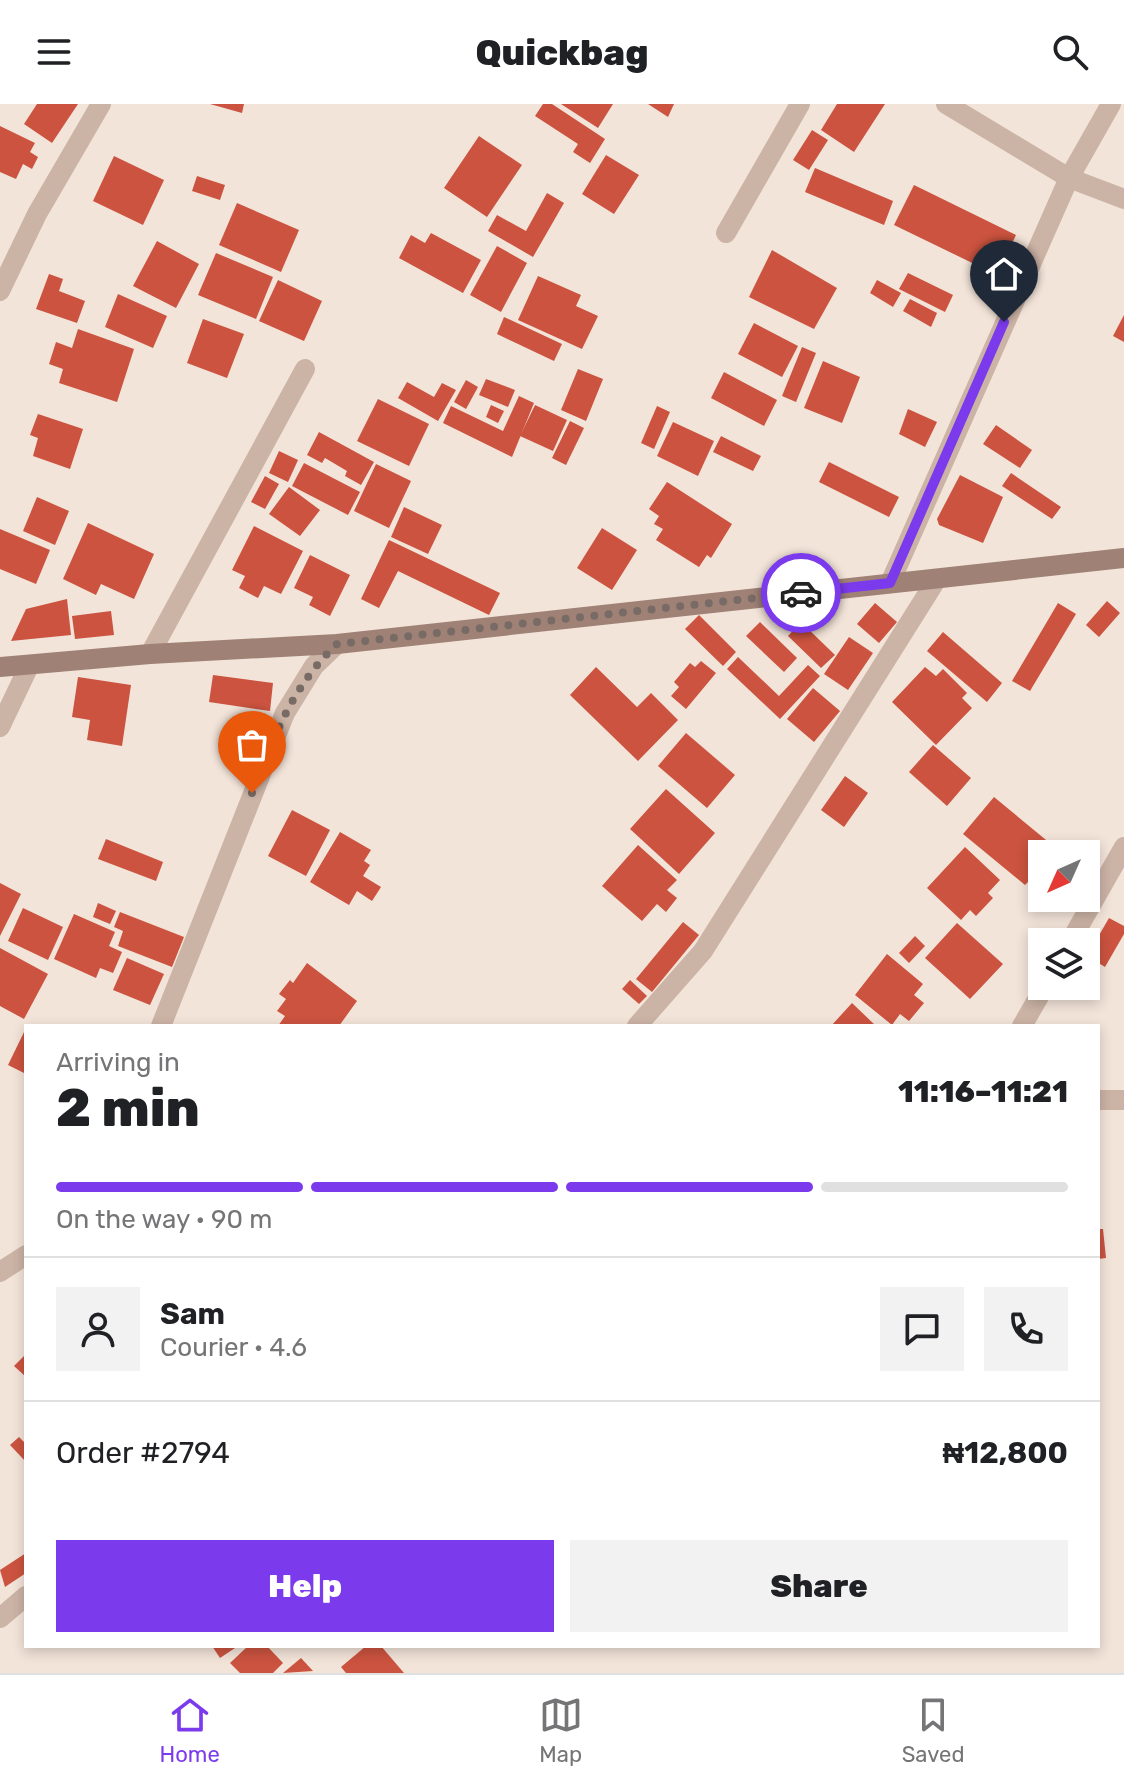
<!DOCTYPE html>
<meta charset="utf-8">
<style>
:root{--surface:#fff;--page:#f2f2f2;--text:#202124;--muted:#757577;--line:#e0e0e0;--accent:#7c3aed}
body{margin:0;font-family:Rubik,sans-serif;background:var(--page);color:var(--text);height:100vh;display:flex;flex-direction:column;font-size:30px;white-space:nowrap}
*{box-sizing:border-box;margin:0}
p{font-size:26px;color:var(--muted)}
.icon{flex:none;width:44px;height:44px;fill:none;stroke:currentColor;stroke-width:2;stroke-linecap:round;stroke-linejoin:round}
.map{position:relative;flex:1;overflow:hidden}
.drawer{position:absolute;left:24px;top:920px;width:1076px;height:624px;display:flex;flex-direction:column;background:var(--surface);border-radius:0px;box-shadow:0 4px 12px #0003}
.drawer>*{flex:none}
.needle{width:52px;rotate:225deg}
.tools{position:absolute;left:1028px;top:736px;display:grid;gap:16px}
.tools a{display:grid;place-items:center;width:72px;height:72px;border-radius:0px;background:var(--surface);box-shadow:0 4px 12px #0003;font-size:40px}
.pin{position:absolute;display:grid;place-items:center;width:68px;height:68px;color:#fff;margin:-82px -34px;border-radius:50% 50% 50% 0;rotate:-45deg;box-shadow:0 0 8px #0007}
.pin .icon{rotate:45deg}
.courier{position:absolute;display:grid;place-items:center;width:80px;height:80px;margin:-40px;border:6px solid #7c3aed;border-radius:50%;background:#fff;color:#222;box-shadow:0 2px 10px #0007}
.head em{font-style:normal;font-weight:800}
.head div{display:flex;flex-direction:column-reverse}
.head{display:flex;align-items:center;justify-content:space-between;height:136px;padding:0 32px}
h1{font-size:52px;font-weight:800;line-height:60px}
.bar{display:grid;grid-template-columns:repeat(4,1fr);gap:12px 8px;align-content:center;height:96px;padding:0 32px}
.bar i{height:10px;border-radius:6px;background:var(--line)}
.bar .current{background:var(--accent)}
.bar p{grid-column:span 4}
.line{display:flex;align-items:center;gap:20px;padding:0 32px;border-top:2px solid var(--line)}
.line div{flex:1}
.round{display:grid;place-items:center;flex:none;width:84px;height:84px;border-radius:0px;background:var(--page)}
.primary-button{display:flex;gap:16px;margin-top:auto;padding:16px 32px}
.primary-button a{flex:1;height:92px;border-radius:0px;background:var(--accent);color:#fff;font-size:32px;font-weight:800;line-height:92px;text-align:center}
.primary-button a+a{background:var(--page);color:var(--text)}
header{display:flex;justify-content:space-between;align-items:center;height:104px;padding:0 32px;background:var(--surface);font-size:36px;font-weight:800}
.dock{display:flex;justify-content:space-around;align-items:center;height:112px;border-top:2px solid var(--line);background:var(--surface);font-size:22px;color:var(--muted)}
.dock a{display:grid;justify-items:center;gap:4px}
.dock .current{color:var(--accent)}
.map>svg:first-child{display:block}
</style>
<header><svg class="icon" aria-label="menu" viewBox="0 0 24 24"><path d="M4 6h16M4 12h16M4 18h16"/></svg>Quickbag<svg class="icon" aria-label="search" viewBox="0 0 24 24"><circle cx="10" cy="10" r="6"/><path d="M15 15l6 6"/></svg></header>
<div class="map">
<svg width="1124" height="1569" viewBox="0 0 1124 1569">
<rect width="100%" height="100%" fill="#f3e4d9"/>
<g fill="#cb533f">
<polygon points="37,0 78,0 52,39 24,20"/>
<polygon points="210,0 244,0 242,9"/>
<polygon points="543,0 552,0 605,35 590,59 573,48 578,40 535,12"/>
<polygon points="561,0 613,0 598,24"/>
<polygon points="648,0 674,0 668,13"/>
<polygon points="837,0 885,0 854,48 821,26"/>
<polygon points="0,22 35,39 30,48 38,53 32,65 23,60 16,75 0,68"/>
<polygon points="812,26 828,36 809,66 793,56"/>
<polygon points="479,32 522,61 487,113 444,84"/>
<polygon points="606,51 639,71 614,110 582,90"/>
<polygon points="114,52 164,76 143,121 93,97"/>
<polygon points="815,64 893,97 884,121 805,88"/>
<polygon points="197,72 225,81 220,96 192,87"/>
<polygon points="914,81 1016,131 997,171 894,121"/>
<polygon points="547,89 564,99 533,153 488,127 497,111 526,127"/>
<polygon points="237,99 299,126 281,168 219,141"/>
<polygon points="431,129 481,156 463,189 399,154 411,131 425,139"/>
<polygon points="157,137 199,160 176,204 133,182"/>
<polygon points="497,142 527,159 501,208 470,191"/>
<polygon points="772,146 837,184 814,225 749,193"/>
<polygon points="216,149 273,173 256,215 198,191"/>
<polygon points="908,169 953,191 945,208 899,185"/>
<polygon points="49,170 63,175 59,187 85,197 77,219 36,205"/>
<polygon points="538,172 581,191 576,202 598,212 582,245 518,216"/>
<polygon points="278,176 322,197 304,237 259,217"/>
<polygon points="877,176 901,189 893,203 870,189"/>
<polygon points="118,190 167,212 153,244 105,223"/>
<polygon points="910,195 937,209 931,223 903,207"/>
<polygon points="1124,211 1124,238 1113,232"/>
<polygon points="504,213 562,240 554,257 497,230"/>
<polygon points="203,215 244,230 227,274 187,259"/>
<polygon points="754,219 798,242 782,273 738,250"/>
<polygon points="78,225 134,245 117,298 59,279 63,265 49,260 56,238 72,244"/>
<polygon points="802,243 816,249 796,298 782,292"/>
<polygon points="823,257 860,273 842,319 804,304"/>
<polygon points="578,265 603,275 586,317 561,306"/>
<polygon points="724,268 777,296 764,322 711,294"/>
<polygon points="486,275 515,286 508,303 479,291"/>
<polygon points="466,276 478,283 466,305 454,298"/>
<polygon points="407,278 434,293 442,279 456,286 438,317 398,294"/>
<polygon points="519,292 534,299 512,353 443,319 451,302 503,327"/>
<polygon points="378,295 429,320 409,362 357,337"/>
<polygon points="491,301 504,307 498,319 486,313"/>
<polygon points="535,301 567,316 553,347 520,332"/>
<polygon points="657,302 670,308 654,345 641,339"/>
<polygon points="908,305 937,318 925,343 899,330"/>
<polygon points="38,310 83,325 70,365 33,352 38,334 30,331"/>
<polygon points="570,317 584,324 566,361 552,354"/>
<polygon points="673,318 714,337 698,372 657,352"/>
<polygon points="996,321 1032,346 1020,364 983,340"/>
<polygon points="319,328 374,358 361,381 345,372 347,367 325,354 322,359 307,351"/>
<polygon points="721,332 761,352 753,367 713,348"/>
<polygon points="279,347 298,356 288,378 269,369"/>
<polygon points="829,358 899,393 889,413 819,378"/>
<polygon points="304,359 360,388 348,411 292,382"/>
<polygon points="376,360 411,377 389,424 354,407"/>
<polygon points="1011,369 1061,403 1052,415 1002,382"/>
<polygon points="960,371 1003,393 983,439 939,421 937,415"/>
<polygon points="265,372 279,380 265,405 251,398"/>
<polygon points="667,378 732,420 711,454 707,451 699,463 656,436 663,425 654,420 659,412 649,405"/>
<polygon points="289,383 320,406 300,432 269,410"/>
<polygon points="37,393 69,407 55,441 23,427"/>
<polygon points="404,403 442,421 428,450 391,433"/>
<polygon points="88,419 154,450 134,495 101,480 96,491 63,475"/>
<polygon points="254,422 303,447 281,490 264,482 258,494 239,484 245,472 232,466"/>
<polygon points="602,424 637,446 612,486 577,464"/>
<polygon points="0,425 50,446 36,480 0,465"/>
<polygon points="389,436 500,489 489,511 398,467 379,504 361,495"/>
<polygon points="310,451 350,471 330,512 309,501 313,493 294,484"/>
<polygon points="67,495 71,531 11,537 26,505"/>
<polygon points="1107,497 1120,509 1099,533 1086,521"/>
<polygon points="875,499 897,518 879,539 857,520"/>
<polygon points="1058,499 1076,510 1030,587 1012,577"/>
<polygon points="111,507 114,531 75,535 72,512"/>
<polygon points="699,511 736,548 723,562 685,525"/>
<polygon points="760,518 797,554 784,568 746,532"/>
<polygon points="801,518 835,551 821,564 788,532"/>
<polygon points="943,528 1002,579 987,598 927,547"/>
<polygon points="849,533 873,549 848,586 824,570"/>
<polygon points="738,553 779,592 808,561 820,572 780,615 727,565"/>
<polygon points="701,557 716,569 686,605 671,592 679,583 674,578 690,559 695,563"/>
<polygon points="596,563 637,603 651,589 678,616 638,657 570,591"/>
<polygon points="925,563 936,572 943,565 967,589 962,594 972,604 936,641 892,598"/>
<polygon points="213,571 273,579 270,607 209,598"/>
<polygon points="78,573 131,581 122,642 87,636 90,616 72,613"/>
<polygon points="813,584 840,607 814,638 787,615"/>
<polygon points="686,629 735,671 707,704 658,662"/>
<polygon points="933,641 971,674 947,702 909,668"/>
<polygon points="845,672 868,689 844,723 821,706"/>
<polygon points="666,685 715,729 679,770 630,725"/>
<polygon points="994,693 1057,745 1054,750 1042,750 1042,764 1025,781 963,730"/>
<polygon points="292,706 330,726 306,772 268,752"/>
<polygon points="340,728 371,746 364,757 370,761 363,772 381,783 372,797 357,787 349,801 310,778"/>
<polygon points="106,735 163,758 156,777 98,755"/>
<polygon points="638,741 677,776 667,786 677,794 666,808 657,800 642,817 602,782"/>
<polygon points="965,743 1000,776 988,789 993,794 976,812 970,806 961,816 927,784"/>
<polygon points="0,779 21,790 0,832"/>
<polygon points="98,799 116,807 110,820 93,813"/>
<polygon points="23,804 63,823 48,856 8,837"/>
<polygon points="120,808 184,833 172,863 118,842 123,827 114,823"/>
<polygon points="74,810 115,828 109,842 122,848 113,869 100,864 96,874 54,855"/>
<polygon points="1109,814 1124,822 1124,830 1105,863 1087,852"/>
<polygon points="683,818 699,831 652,888 636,875"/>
<polygon points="957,819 1003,860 970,895 925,854"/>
<polygon points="915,832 925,842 909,859 899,849"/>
<polygon points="0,844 48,870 24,915 0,902"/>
<polygon points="887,850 923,880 914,891 924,899 909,917 900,910 892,921 855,891"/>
<polygon points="127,854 164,870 150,901 113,886"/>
<polygon points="307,859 357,897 339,922 278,922 285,912 277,907 286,895 279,890 290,876 293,879"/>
<polygon points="630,876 647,892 639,900 622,885"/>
<polygon points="852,899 876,922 831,922"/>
<polygon points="26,924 26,970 8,961"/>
<polygon points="1098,1125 1103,1125 1106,1154 1098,1155"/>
<polygon points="26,1250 26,1273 14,1262"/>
<polygon points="19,1333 26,1340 26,1358 10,1341"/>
<polygon points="26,1449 26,1469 5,1483 0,1466"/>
<polygon points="212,1542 238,1542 220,1554"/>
<polygon points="248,1542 267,1542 283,1559 273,1569 240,1569 230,1559"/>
<polygon points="366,1542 381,1542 404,1569 346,1569 341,1563"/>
<polygon points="301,1554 313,1567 283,1569"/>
</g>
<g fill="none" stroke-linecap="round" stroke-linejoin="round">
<g stroke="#cbb3a5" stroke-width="20">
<polyline points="946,0 1069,74 1124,95"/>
<polyline points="726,129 800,0"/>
<polyline points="0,187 37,110 101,0"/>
<polyline points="890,479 1069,74 1111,0"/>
<polyline points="150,550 305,265"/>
<polyline points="0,623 29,562"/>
<polyline points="1070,838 1124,743"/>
<polyline points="161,922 285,609 314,562 337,540"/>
<polyline points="637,922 703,847 935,478"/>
<polyline points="1022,922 1045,882"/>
<polyline points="1098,996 1124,996"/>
<polyline points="0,1168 26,1151"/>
<polyline points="0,1514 26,1492"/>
</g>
<polyline stroke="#9f8176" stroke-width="20" points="0,563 150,550 337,540 1124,454"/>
</g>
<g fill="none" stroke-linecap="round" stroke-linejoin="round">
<path stroke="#786b65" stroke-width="8" stroke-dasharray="0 14.4" d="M252,689C273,634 293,581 337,540L801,489"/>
<polyline stroke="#7c3aed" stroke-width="10" points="801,489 890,479 1004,218"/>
</g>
</svg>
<div class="tools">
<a><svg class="needle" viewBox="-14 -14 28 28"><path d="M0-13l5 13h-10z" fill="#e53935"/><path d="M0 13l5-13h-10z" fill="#757577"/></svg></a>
<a><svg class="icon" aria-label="layers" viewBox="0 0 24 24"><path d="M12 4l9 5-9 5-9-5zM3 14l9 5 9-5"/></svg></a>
</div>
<div class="pin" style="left:252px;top:689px;background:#ea580c"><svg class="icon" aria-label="bag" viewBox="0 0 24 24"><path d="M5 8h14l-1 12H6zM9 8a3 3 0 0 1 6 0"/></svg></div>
<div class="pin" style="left:1004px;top:218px;background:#1f2937"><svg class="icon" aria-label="home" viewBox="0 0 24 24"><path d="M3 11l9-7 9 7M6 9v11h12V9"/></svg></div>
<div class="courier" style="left:801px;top:489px"><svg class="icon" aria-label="car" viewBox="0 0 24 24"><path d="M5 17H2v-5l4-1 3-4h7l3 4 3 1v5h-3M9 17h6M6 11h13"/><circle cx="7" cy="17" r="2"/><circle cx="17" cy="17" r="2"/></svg></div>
<section class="drawer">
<div class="head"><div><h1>2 min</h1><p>Arriving in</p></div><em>11:16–11:21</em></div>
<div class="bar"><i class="current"></i><i class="current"></i><i class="current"></i><i></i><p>On the way · 90 m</p></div>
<div class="line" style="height:144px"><a class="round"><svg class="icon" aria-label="person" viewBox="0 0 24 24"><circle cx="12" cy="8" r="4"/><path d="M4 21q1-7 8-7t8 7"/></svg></a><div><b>Sam</b><p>Courier · 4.6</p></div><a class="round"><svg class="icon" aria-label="chat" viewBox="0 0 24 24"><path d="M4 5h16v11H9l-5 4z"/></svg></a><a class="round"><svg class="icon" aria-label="phone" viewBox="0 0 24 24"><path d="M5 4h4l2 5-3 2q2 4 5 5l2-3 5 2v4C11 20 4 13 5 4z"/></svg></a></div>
<div class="line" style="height:104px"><div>Order #2794</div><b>₦12,800</b></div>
<div class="primary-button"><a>Help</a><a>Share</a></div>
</section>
</div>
<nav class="dock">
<a class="current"><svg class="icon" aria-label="home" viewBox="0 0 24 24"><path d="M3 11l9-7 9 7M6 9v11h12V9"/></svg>Home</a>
<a><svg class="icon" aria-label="map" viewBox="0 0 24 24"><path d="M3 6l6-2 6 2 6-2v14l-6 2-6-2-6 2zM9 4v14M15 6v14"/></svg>Map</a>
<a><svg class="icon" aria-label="saved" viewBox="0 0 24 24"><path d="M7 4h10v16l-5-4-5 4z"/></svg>Saved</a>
</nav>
